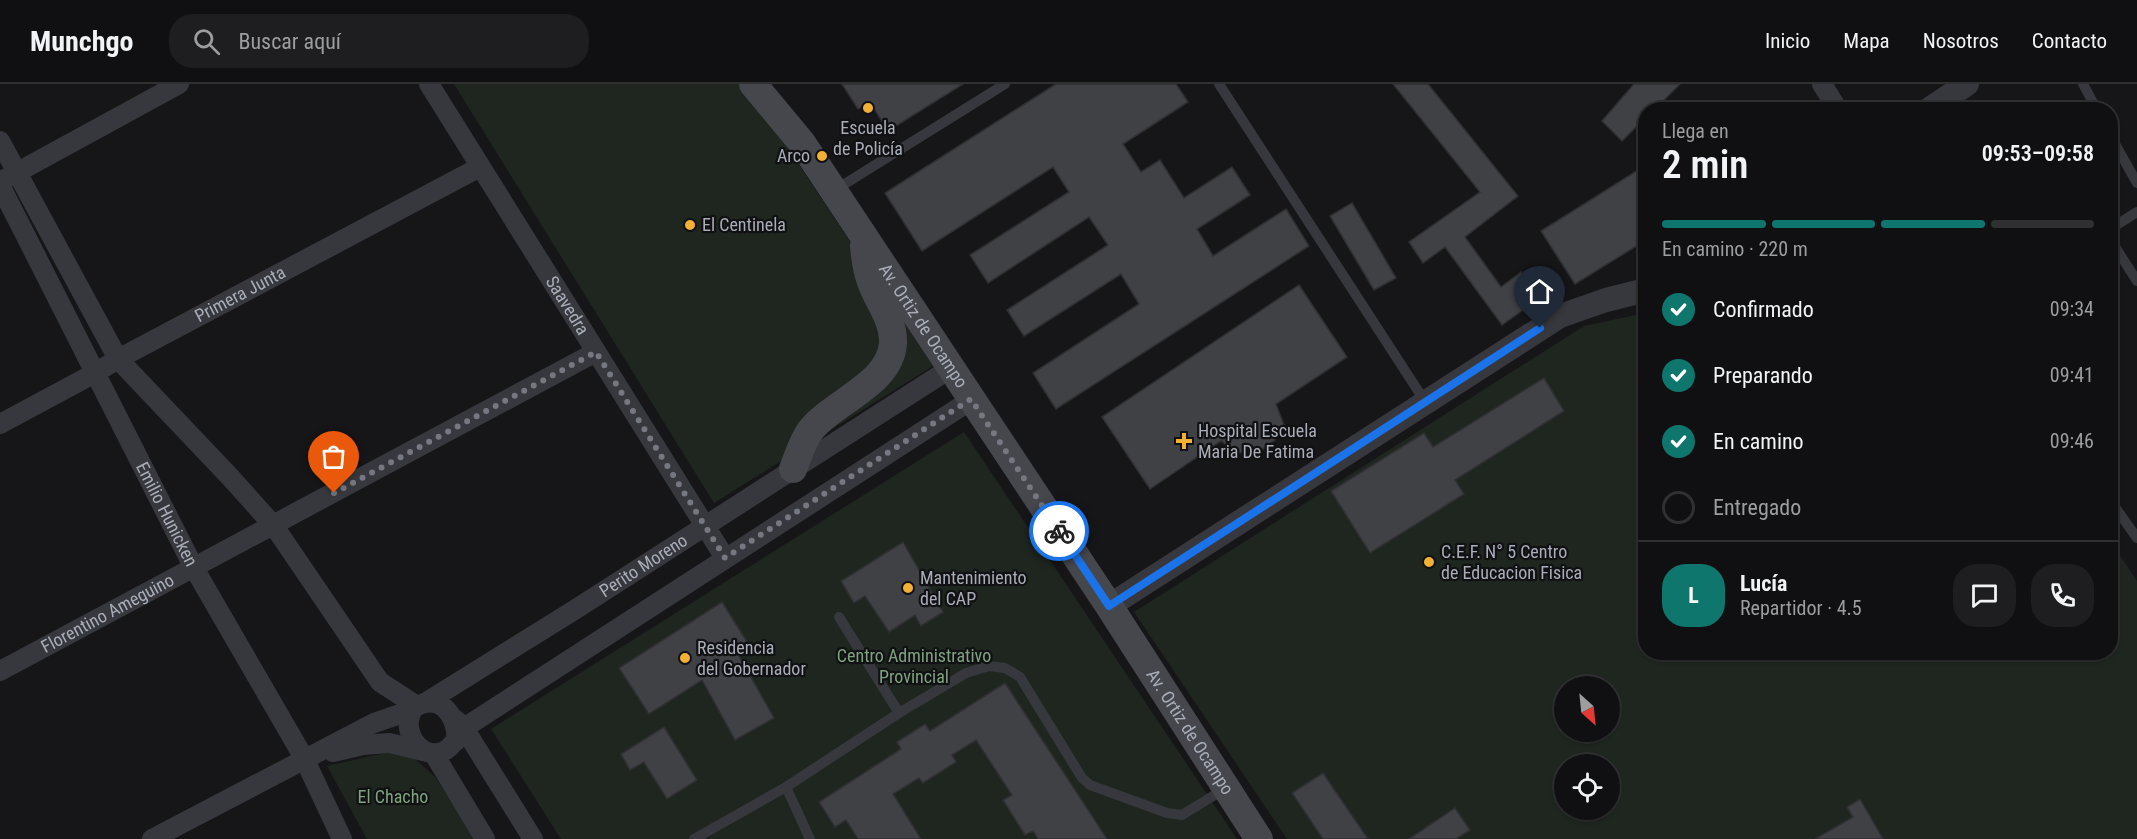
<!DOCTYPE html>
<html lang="es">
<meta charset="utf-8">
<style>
:root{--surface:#101012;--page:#1e1e20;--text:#f1f3f6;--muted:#9c9d9f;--line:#303032;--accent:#0f766e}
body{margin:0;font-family:"Roboto Condensed",sans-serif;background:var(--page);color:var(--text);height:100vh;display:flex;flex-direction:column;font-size:22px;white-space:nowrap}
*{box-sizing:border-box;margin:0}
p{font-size:20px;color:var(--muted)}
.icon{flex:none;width:33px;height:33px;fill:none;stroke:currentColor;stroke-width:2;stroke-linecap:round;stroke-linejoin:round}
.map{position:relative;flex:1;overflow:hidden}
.panel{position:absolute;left:1638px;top:18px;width:480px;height:558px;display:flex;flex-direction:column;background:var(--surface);border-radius:24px;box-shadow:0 2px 4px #0004,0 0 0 2px var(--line)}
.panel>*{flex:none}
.needle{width:39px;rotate:153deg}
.controls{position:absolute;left:1554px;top:592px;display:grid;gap:12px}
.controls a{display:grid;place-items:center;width:66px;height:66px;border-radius:50%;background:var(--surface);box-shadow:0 2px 4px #0004,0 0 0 2px var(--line);font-size:30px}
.pin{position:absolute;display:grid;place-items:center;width:51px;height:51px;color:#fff;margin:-62px -26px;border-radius:50% 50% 50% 0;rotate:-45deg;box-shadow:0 0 6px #0007}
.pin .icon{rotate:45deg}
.courier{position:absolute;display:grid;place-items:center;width:60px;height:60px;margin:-30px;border:4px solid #1a73e8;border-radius:50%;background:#fff;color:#222;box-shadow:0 2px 8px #0007}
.headline em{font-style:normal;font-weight:600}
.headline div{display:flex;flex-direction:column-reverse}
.headline{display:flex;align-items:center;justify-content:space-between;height:102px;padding:0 24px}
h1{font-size:39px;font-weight:600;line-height:45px}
.bar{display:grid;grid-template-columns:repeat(4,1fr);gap:9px 6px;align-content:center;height:72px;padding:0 24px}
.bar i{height:8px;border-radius:4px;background:var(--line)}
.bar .selected{background:var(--accent)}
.bar p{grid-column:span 4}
.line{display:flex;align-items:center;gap:15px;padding:0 24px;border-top:2px solid var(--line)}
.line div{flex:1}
.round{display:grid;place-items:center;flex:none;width:63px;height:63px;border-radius:24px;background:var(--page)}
ol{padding:0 24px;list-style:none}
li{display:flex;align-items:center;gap:18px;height:66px}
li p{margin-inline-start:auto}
li .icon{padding:6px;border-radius:50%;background:var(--accent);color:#fff;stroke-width:4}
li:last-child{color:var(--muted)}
li i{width:33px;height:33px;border:3px solid var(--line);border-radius:50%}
header{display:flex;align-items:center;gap:36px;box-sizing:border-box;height:84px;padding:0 30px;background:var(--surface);border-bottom:2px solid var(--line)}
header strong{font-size:28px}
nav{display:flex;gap:33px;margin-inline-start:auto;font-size:21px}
.search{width:420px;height:54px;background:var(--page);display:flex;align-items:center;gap:15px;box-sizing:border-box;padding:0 21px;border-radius:24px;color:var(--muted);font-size:22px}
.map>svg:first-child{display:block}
</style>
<header>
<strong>Munchgo</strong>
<div class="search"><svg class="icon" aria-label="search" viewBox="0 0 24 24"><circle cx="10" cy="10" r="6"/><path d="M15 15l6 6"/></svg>Buscar aquí</div>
<nav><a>Inicio</a><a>Mapa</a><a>Nosotros</a><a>Contacto</a></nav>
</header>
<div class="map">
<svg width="2137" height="755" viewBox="0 0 2137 755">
<rect width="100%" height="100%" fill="#161618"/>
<g fill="#1e261f" fill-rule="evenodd">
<polygon points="454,0 745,0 933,282 714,419"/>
<path d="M1645,229L1646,568H2110L2111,458L2137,497V755H1287L1134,528L1584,242ZM1564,603H1610V648H1564ZM1564,681H1610V726H1564Z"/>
<polygon points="964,348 1237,755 561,755 491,645"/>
<polygon points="385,669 414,674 435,693 476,755 367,755 327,682"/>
</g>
<g fill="#404145" stroke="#303034" stroke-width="1.5">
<polygon points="842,0 963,0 888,47 870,18 858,25"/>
<polygon points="1056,0 1176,0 1188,18 1123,60 1141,88 1160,76 1184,114 1232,83 1250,111 1197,145 1213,172 1286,125 1309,162 1056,325 1033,289 1139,220 1121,190 1024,252 1007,226 1108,161 1089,133 988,199 970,171 1069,108 1053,83 922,167 885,109"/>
<polygon points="1393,0 1428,0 1518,112 1465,153 1501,203 1521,188 1540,214 1502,241 1445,163 1423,179 1409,158 1480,108"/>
<polygon points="1634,0 1680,0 1654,26 1646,26 1646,33 1622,57 1602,37"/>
<polygon points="1646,81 1646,156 1575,200 1541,147"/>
<polygon points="1352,119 1396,194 1374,206 1330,132"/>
<polygon points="1299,201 1347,273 1276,320 1284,341 1275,356 1259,368 1237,369 1221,357 1150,405 1102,333"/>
<polygon points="1544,294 1564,327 1455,396 1464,410 1370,469 1331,407 1424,349 1433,363"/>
<polygon points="903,458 943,528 921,542 915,531 889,548 865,512 854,519 841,497"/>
<polygon points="722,518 751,564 739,572 774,634 735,656 702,596 649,630 619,584"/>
<polygon points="1005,599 1107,755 1038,755 1033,747 1025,751 1003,716 1012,711 976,656 952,671 956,678 923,699 919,694 893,710 921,755 858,755 846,736 835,743 819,718 901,665 897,658 925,640 930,647"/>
<polygon points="664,643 697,696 667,715 644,678 630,686 621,670"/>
<polygon points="1323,689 1368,755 1323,755 1292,709"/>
<polygon points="1860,715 1883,755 1815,755 1853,733 1847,723"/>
<polygon points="1455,724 1470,746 1456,755 1409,755"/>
</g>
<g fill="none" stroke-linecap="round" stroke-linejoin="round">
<g stroke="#37383d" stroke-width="10">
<polyline points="1219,0 1426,319"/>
<polyline points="2083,0 2097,26"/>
<polyline points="2110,51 2137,99"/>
<polyline points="835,106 1005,0"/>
<polyline points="2110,145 2137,128"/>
<polyline points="2110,155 2137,197"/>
<polyline points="2110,416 2137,454"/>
<polyline points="839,533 899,629"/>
<polyline points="786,703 810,755"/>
<polyline points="694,755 786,703 899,629 966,589 989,582 1005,584 1020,593 1082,694 1090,701 1167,729 1182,731 1226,704"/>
</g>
<g stroke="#37383d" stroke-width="20">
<path id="s1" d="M429,0L725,474"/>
<polyline points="1822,0 1838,26"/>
<polyline points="0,57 118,275 231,394 274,442 380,598 417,622"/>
<polyline points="5,95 179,0"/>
<path id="s2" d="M0,101L194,484L304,674L342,755"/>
<path id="s3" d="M0,340L95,289L118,275L480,83"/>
<path id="s4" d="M0,587L596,268"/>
<path id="s5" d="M425,619L576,525L951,284"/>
<polyline points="456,636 464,644 533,755"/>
<path d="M456,657C458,640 447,614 425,619C420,620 415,623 412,626C410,631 408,638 409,644C412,662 429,676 446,666C454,661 459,651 464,644L971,316"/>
<polyline points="333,668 363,661 389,659 423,667"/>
<polyline points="434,670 485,755"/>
<polyline points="152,755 374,639 412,626"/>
</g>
<g stroke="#37383d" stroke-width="24">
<polyline points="1928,26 1967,0"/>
<polyline points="1109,522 1560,232 1606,216 1646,206"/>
</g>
<g stroke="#45474d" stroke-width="28">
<path id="s6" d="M753,0L802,59L1109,522L1259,755"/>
<path d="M793,385C798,373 802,358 810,347C832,318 891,300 893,259C894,236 878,218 871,198C867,187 865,174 864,162"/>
</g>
</g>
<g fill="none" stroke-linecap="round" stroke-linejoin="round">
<polyline stroke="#757880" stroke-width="6" stroke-dasharray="0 10.8" points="334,409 596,268 725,474 971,315 1059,447"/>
<polyline stroke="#1a73e8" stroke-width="8" points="1059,447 1109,522 1540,244"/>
</g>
<g fill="#f2b134" stroke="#111113" stroke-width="2">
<circle cx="868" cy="24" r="6"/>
<circle cx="822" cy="72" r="6"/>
<circle cx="690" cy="141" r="6"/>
<path d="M1181 348h6v6h6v6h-6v6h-6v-6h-6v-6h6z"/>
<circle cx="1429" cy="478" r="6"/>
<circle cx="908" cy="504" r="6"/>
<circle cx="685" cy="574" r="6"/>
</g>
<g text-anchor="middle" stroke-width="4.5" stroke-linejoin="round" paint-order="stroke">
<g font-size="18" fill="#a8adb8" stroke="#111113" text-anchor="start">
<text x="868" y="50" text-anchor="middle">Escuela<tspan x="868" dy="21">de Policía</tspan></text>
<text x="810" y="78" text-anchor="end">Arco</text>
<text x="702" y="147">El Centinela</text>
<text x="1198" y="353">Hospital Escuela<tspan x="1198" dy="21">Maria De Fatima</tspan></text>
<text x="1441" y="474">C.E.F. N° 5 Centro<tspan x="1441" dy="21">de Educacion Fisica</tspan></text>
<text x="920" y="500">Mantenimiento<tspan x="920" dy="21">del CAP</tspan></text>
<text x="697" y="570">Residencia<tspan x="697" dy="21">del Gobernador</tspan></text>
</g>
<g font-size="18" fill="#a8adb8" stroke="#111113">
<text dy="6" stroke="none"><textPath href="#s3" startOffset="273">Primera Junta</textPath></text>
<text dy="6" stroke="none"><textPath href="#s1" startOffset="261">Saavedra</textPath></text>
<text dy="6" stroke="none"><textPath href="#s6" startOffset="296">Av. Ortiz de Ocampo</textPath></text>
<text dy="6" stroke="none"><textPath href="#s2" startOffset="369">Emilio Hunicken</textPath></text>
<text dy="6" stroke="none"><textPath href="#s5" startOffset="258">Perito Moreno</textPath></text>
<text dy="6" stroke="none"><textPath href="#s4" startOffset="122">Florentino Ameguino</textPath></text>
<text dy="6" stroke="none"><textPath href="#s6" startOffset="782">Av. Ortiz de Ocampo</textPath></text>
</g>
<g font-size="18" fill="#7fa381" stroke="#111113">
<text x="914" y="578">Centro Administrativo<tspan x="914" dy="21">Provincial</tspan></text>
<text x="393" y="719">El Chacho</text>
</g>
</g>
</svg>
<div class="controls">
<a><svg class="needle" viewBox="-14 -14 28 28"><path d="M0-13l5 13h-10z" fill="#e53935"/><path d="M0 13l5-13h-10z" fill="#9c9d9f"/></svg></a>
<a><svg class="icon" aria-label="locate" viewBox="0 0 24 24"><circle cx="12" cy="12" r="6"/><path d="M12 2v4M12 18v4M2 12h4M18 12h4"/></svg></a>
</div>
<div class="pin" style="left:334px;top:409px;background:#ea580c"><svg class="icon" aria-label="bag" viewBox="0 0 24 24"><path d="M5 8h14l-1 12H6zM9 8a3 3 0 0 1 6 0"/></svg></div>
<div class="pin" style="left:1540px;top:244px;background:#1f2937"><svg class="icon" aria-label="home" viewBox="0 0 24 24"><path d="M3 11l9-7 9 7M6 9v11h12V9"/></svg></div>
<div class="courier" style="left:1059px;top:447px"><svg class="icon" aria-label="bike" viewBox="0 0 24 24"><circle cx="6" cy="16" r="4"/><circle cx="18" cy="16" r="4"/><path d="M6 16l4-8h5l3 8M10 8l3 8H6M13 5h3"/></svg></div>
<section class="panel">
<div class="headline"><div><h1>2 min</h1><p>Llega en</p></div><em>09:53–09:58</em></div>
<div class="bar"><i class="selected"></i><i class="selected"></i><i class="selected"></i><i></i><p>En camino · 220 m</p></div>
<ol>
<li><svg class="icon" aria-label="check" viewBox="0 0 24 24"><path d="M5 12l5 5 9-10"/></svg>Confirmado<p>09:34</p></li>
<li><svg class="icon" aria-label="check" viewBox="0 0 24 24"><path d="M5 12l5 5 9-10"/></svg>Preparando<p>09:41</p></li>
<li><svg class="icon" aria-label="check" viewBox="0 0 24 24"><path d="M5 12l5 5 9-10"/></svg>En camino<p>09:46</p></li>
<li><i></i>Entregado</li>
</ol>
<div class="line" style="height:108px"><b class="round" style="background:var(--accent);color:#fff">L</b><div><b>Lucía</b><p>Repartidor · 4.5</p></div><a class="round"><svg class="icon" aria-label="chat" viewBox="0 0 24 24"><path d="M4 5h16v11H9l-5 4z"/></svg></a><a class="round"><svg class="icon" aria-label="phone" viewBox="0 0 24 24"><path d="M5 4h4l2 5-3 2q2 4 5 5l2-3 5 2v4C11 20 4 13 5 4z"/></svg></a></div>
</section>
</div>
